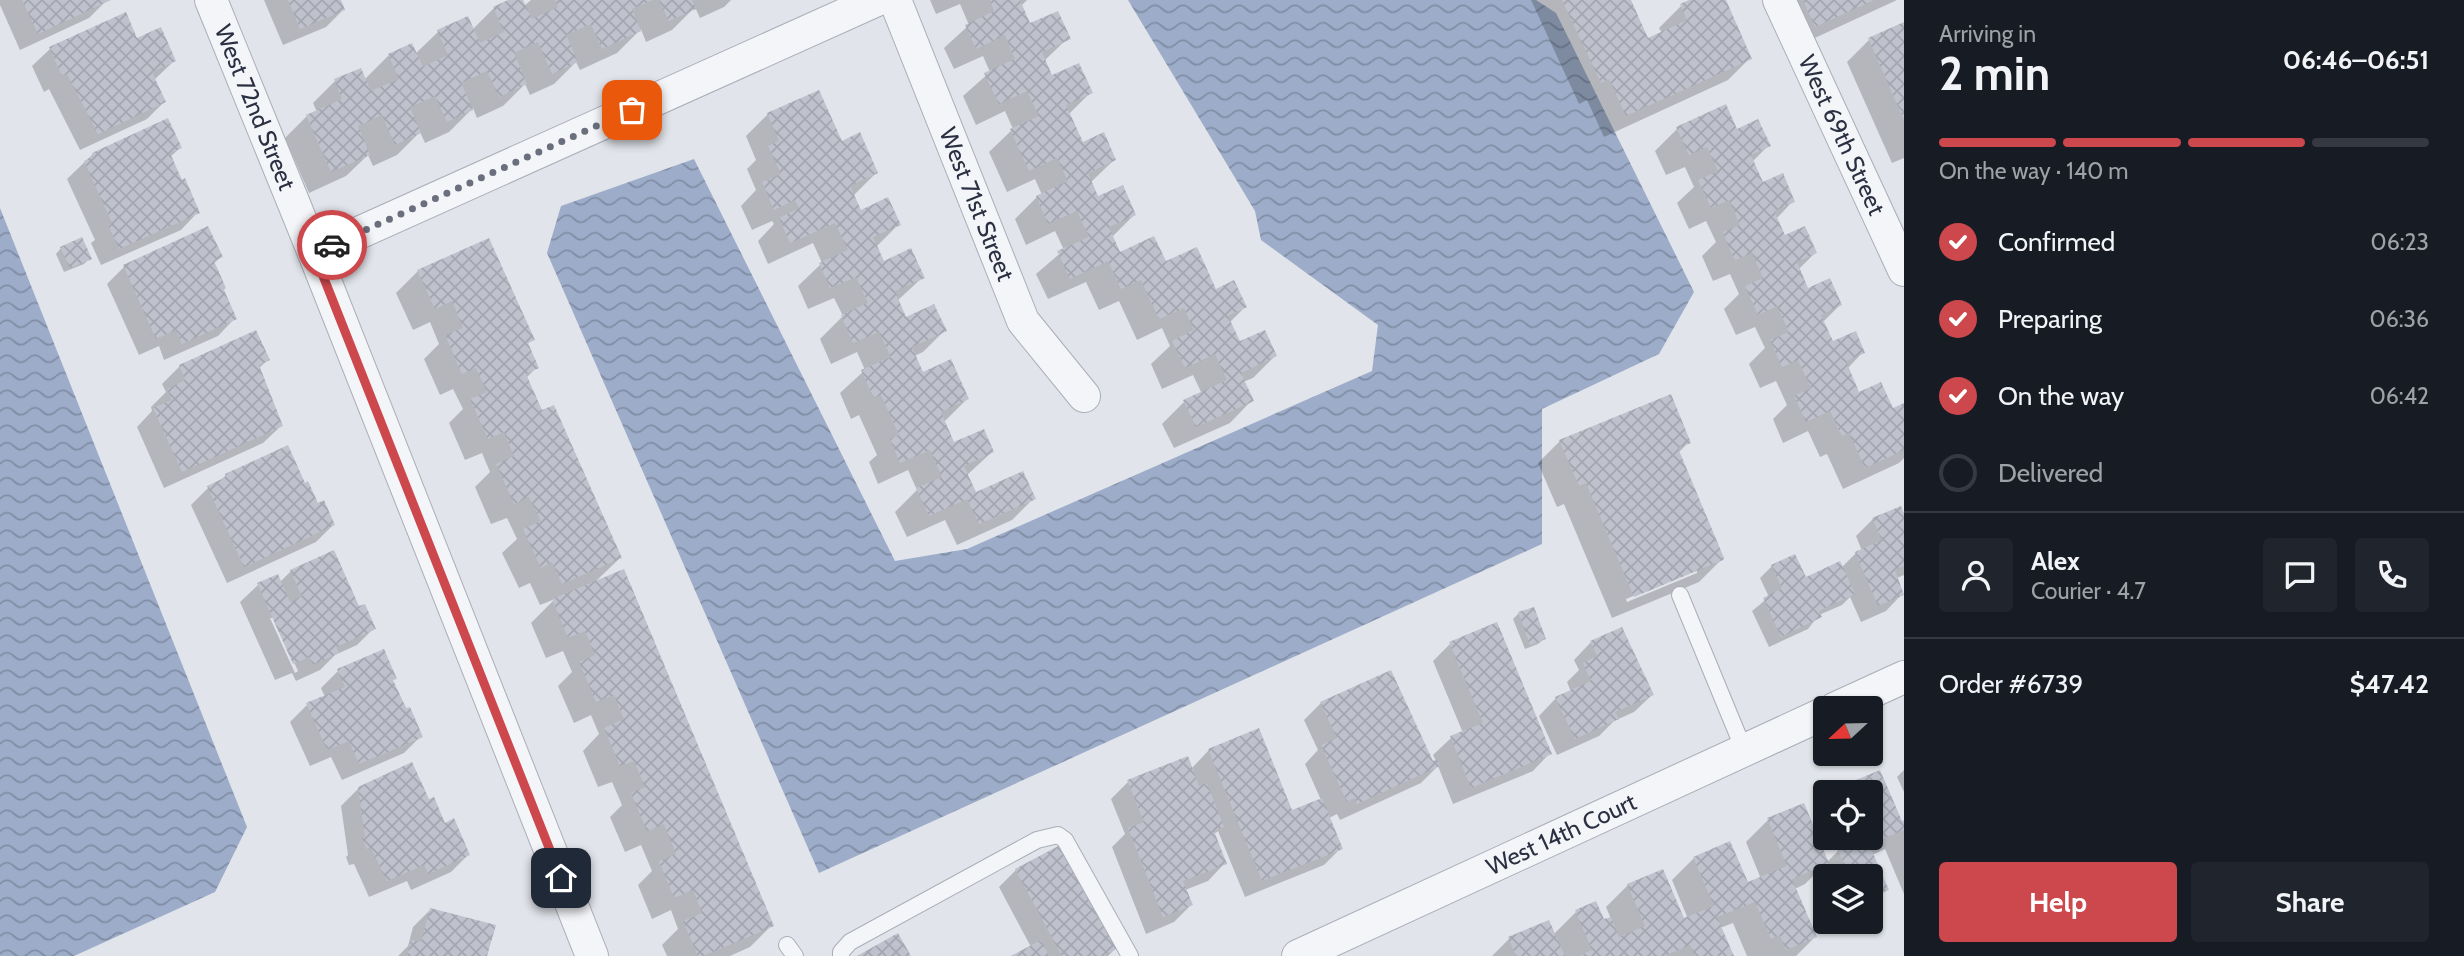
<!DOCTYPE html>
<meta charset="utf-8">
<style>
:root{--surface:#171b24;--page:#20242c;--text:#f1f3f6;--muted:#9ea1a6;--line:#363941;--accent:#cd484c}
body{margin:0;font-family:Cabin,sans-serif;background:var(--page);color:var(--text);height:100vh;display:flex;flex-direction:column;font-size:26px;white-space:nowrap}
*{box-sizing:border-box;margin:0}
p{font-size:23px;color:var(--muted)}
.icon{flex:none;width:38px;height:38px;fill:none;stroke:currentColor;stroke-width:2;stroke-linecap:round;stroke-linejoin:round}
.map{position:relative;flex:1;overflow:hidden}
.side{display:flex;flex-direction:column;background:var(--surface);width:560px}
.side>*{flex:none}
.needle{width:46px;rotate:248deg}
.controls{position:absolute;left:1813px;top:696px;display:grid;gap:14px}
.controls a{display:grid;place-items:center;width:70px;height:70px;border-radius:7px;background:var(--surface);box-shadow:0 2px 5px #0004;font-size:35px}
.pin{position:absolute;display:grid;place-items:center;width:60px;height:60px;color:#fff;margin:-30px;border-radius:14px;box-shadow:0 4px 10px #0006}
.courier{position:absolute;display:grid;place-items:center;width:70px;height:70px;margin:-35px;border:5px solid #cd484c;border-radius:50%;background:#fff;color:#222;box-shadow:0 2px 9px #0007}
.summary em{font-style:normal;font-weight:700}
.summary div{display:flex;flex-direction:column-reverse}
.summary{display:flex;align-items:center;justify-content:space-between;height:119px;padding:0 35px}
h1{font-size:46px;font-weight:700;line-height:52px}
.bar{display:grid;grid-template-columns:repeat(4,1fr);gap:10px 7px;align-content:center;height:84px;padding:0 35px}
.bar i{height:9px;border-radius:5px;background:var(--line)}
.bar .current{background:var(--accent)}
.bar p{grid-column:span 4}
.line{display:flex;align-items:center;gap:18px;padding:0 35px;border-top:2px solid var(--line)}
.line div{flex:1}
.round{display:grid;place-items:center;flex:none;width:74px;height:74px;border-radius:7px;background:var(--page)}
ol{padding:0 35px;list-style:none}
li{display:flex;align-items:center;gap:21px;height:77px}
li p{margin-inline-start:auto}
li .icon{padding:7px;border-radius:50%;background:var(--accent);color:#fff;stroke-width:4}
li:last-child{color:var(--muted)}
li i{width:38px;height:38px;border:4px solid var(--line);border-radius:50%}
.primary-button{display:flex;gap:14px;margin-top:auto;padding:14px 35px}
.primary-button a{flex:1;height:80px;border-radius:7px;background:var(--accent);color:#fff;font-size:28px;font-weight:700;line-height:80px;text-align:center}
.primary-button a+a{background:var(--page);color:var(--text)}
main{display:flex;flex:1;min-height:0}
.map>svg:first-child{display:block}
</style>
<main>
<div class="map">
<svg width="1904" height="956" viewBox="0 0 1904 956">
<defs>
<pattern id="water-waves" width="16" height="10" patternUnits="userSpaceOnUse" patternTransform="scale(1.75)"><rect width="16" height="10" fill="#9dadc9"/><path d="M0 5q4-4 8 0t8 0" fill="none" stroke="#808da5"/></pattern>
<pattern id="building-cross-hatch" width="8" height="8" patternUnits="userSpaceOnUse" patternTransform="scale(1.75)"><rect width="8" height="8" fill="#bfc2cd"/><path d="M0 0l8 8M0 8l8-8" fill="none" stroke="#a4a7b1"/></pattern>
</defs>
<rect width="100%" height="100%" fill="#e1e4ea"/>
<g fill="url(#water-waves)">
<polygon points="1128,0 1536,0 1556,13 1694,292 1659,354 1542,409 1542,544 819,873 547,253 561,206 694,159 895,561 967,549 1372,371 1378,325 1261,240 1255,211"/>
<polygon points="0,208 247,827 215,892 74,956 0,956"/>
</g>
<g fill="#0003" fill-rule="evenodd">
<polygon points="0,0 106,0 106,1 89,18 20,50 0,5"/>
<polygon points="264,0 339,0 343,10 326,27 283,45"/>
<polygon points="512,0 521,0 524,6 531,0 731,0 724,7 700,18 695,7 672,30 646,42 641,29 617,53 580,70 576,62 554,84 530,95 525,84 503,106 477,118 473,108 449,132 425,143 420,132 397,155 373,166 368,155 346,176 309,193 285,138 307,116 317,112 313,103 335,81 364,80 389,55 411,45 415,54 438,32 472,30 494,8"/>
<polygon points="930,0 1027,0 1021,6 1030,26 1068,38 1044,61 1052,77 1091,92 1068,115 1082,144 1114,160 1090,183 1098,198 1134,215 1112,237 1119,254 1166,263 1245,307 1230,322 1240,343 1275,356 1253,378 1243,382 1252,400 1230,423 1174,448 1162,424 1184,402 1202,394 1193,375 1162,389 1151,364 1170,346 1162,328 1137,340 1119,301 1099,310 1086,282 1048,299 1036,274 1064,250 1055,231 1026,245 1015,219 1037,197 1042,195 1035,179 1007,192 989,152 1013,129 1005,111 976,125 963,96 990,72 983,56 954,69 944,48 969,25 960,4 936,14"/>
<polygon points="1531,0 1629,0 1647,40 1662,33 1659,28 1681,6 1694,0 1724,0 1750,58 1728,80 1604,137 1587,100 1579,104"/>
<polygon points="1771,0 1897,0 1793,48"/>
<polygon points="125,14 136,40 174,61 154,80 164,102 147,119 80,150 49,89 44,92 32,66 50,49"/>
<polygon points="1904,24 1904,158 1892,163 1847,62 1869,40"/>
<polygon points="768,114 841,143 876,173 854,195 860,212 899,224 876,247 883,263 923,277 897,301 905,319 945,330 923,352 914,356 922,374 967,399 944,422 953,444 992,452 966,476 975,494 1034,498 1012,520 957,545 945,520 907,537 895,512 917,490 908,470 878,484 869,462 877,455 859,415 851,419 840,393 865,370 857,352 831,364 820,339 843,316 834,298 808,309 798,286 822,263 813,243 768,264 758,241 774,224 772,221 752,230 741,206 756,190 747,169 756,160 746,136"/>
<polygon points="1677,129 1736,131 1768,146 1752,162 1762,185 1793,201 1776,219 1784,238 1815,253 1798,270 1807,290 1840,305 1823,322 1832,343 1863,352 1847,369 1858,394 1892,410 1904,405 1904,458 1899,463 1843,489 1827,454 1820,457 1808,431 1783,443 1773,419 1787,405 1776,381 1760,388 1749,364 1765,348 1755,327 1736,335 1724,309 1739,294 1730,274 1713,281 1702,256 1716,242 1706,221 1689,229 1677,203 1694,187 1685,167 1666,175 1655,151"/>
<polygon points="180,148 170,157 198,212 181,230 101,265 91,243 95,240 67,179 93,154"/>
<polygon points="61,248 90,258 84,264 64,272 56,254"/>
<polygon points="221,257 213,264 222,291 235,318 218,336 164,360 159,346 139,355 107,284 124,267"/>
<polygon points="418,271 532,339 527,345 537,367 526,378 541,413 620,558 594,583 772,925 750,947 730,956 667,956 662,945 678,929 671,910 652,919 638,885 652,871 641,845 625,852 610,817 622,805 612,782 598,787 583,751 599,734 591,715 574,723 558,686 572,672 563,651 546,658 531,623 555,599 540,605 530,583 519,588 502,553 517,539 507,518 491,524 475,487 490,472 482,453 465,460 449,423 463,409 453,389 440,395 424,359 439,344 430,322 413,330 396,293"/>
<polygon points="268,360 258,369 281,426 263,443 164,488 137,427 152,411 151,407 166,392 162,384 180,366"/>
<path d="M1560,441L1689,442L1678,453L1721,560L1699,582L1612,618L1564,504L1557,507L1538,463ZM1697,569V573L1627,602L1626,599Z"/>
<polygon points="226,475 304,485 333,525 316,542 227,583 191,505 208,488 218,483"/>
<polygon points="1904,517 1904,575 1897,578 1903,593 1886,611 1861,622 1850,597 1842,605 1819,615 1808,629 1769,647 1752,611 1769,597 1760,578 1772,566 1806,580 1841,568 1856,553 1862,551 1856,536 1873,519"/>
<path d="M291,571L358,609L374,628L357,645L335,655L320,670L296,681L292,673L275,680L240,602L258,585L277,576L280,582ZM270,618H274L298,671L295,673Z"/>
<polygon points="1519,613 1544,639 1538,644 1525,649 1513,619"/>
<polygon points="1591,642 1652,695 1634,712 1614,721 1599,736 1557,755 1539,716 1556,698 1571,692 1567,682 1579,670 1574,660"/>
<polygon points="1450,644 1550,753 1533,771 1453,804 1438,766 1421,783 1340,820 1337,814 1329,818 1341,848 1324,865 1245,897 1218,831 1213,835 1225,863 1208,881 1185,890 1191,905 1174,922 1146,934 1112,847 1125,834 1111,799 1128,782 1191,769 1209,750 1291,812 1321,800 1305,764 1318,750 1304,720 1321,703 1432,763 1436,761 1433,755 1451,738 1463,733 1433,661"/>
<polygon points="338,671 392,681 421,736 404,753 342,780 331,757 310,766 290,722 307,705 325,697 321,688"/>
<polygon points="1904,770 1904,792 1897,777"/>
<polygon points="1880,772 1901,824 1904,822 1904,894 1885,849 1872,855 1887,889 1871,905 1871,877 1825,877 1825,893 1816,873 1805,884 1795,889 1815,937 1796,956 1747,956 1733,923 1720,928 1732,956 1492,956 1509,939 1553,935 1576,912 1603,922 1611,919 1606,907 1628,885 1683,921 1688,919 1672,880 1694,858 1747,885 1761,879 1746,842 1768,820 1827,862 1838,851 1833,838 1871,838 1871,793 1838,793 1843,788"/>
<polygon points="359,788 428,802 468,855 451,872 411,890 407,881 369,897 354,864 349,865 346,857 348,855 341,806"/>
<polygon points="1825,805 1825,820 1821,810"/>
<polygon points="1016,870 1116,948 1108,956 1015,956 1031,947 999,887"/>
<polygon points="430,910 486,956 398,956 408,946 413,927"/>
</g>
<g fill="url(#building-cross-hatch)">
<polygon points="22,0 111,0 38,34"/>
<polygon points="288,0 341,0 345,10 300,29"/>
<polygon points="508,0 523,0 532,19 558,7 555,0 653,0 632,9 641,31 602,49 591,24 566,35 578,62 552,74 538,42 514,53 527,84 499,97 487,71 461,83 473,110 447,122 435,96 410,107 421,133 395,145 382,115 358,126 370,155 331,172 306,115 342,99 334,79 361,68 371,91 399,79 388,54 412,43 423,67 448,55 437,30 468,16 480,43 504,32 493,7"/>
<polygon points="659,0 692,0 696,9 669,21"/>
<polygon points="990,0 1020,0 1030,23 1058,11 1071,39 1042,52 1052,75 1079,63 1093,93 1066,105 1083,142 1104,132 1116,160 1088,173 1098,196 1123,185 1136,215 1109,227 1120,252 1154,236 1166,261 1197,247 1216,289 1234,280 1247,307 1228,316 1240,341 1265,330 1277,356 1241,373 1254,401 1196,427 1183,400 1227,380 1215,354 1185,368 1172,341 1194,330 1184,308 1159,319 1141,280 1121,289 1108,261 1070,279 1057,251 1089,237 1077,211 1048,224 1036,196 1068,181 1057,158 1029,171 1010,129 1039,116 1027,91 999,104 984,73 1015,59 1005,35 976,49 965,25 994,11"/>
<polygon points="1562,0 1631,0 1648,38 1687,20 1680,4 1689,0 1726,0 1752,59 1626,116 1609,79 1601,83"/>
<polygon points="1803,0 1874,0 1815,27"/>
<polygon points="126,12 137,38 161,27 176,61 152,72 166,102 98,134 67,74 62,76 49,47"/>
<polygon points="1904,22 1904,120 1868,38"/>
<polygon points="819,90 842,141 860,132 878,173 850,186 861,210 888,197 901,225 873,237 884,261 911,248 925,278 895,291 906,317 934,304 947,331 912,347 923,372 951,359 969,399 941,412 954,442 984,429 994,452 964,466 976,492 1023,471 1036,499 979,524 967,499 929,516 916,488 942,477 930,450 900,463 890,439 899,435 881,395 874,398 861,370 891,357 879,332 853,343 841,315 868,303 856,277 830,288 819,263 848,250 835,223 790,243 779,218 799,208 795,200 774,210 762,182 781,174 768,146 779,141 767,113"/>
<polygon points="1726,104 1737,129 1758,119 1771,146 1751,155 1763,182 1783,173 1795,202 1774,211 1785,235 1805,226 1817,253 1797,262 1808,288 1830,278 1842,305 1821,315 1833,341 1856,331 1865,353 1846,361 1859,392 1881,382 1893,408 1904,403 1904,450 1865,468 1849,433 1842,436 1830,411 1806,422 1794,396 1811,388 1798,360 1782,367 1770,340 1789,332 1777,306 1758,315 1745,286 1763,278 1752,253 1735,260 1728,245 1723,232 1740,225 1729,200 1711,208 1698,180 1718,171 1707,147 1689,155 1676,127"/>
<polygon points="168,118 182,148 170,153 182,180 185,178 200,213 119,249 108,225 112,223 84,161 93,156 92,153"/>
<polygon points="208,226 223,257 214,261 226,288 224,290 237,319 182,344 176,330 156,339 123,265"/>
<polygon points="82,237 92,259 70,268 60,247"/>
<polygon points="489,238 535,340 528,343 539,368 526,374 542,410 554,405 622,558 562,584 552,562 541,568 523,529 541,521 529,497 514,504 496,464 514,456 504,432 488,439 470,399 487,392 476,368 462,374 445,335 463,328 452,301 435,309 417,270"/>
<polygon points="256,330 270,360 259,365 283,426 182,472 153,408 172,400 167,389 185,380 179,365"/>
<polygon points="1671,394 1691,443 1678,448 1724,558 1723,560 1634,597 1586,483 1579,486 1559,440"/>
<polygon points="288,445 305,483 308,481 318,503 324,500 335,525 244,567 207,486 226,477 225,474"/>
<polygon points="1901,506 1904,513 1904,566 1895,570 1904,595 1878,606 1855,552 1882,540 1872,518"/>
<polygon points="334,550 359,606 365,604 376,629 336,647 339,653 313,665 309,657 293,664 257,583 278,574 290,602 302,596 290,570"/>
<polygon points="1795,554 1806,577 1840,561 1855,594 1819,611 1822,617 1781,637 1763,598 1782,588 1771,565"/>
<polygon points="624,569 774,926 703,956 698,956 683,921 702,913 693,890 674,898 659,861 676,854 664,824 647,831 631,793 645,787 634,761 620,766 604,728 624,719 614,695 596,702 579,662 595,655 585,631 568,638 552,599"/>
<polygon points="1534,607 1546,639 1530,645 1518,612"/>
<polygon points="1497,622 1552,754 1471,788 1450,736 1483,723 1449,642"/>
<polygon points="1622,627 1654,695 1615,712 1619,719 1575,739 1555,697 1591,681 1583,663 1597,656 1590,641"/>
<polygon points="384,649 397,679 393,680 406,708 410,707 423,737 359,764 349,741 327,750 306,703 345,687 337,669"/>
<polygon points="1391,670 1433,761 1437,759 1440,766 1357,804 1354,798 1347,802 1321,745 1337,738 1320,702"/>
<polygon points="1259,728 1292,810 1322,798 1343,849 1262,881 1208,749"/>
<polygon points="1188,756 1199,786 1207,783 1224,827 1214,831 1227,864 1183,881 1193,905 1163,917 1128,828 1144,822 1127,780"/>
<polygon points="412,762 429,799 434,797 445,823 454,818 470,855 428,874 424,865 387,881 371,848 367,849 362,838 365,837 358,787"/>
<polygon points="1880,770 1902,821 1904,820 1904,830 1869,844 1889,890 1871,897 1871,877 1849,877 1838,849 1864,838 1871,838 1871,793 1845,793 1842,786"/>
<polygon points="1804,803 1829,863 1792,879 1817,937 1786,950 1780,935 1771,939 1755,902 1717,917 1734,956 1695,956 1690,945 1664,956 1579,956 1592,950 1575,910 1596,901 1604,919 1611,917 1619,937 1645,926 1627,884 1663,869 1684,918 1714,906 1693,857 1730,841 1748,882 1787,866 1767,818"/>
<polygon points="1062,844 1118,948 1104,956 1062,956 1015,869"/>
<polygon points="430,908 496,925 487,956 407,956 411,940 421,942"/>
<polygon points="1549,920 1565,956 1516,956 1508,937"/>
<polygon points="898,933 911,956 857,956"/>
<polygon points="1041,940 1049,956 1011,956"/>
</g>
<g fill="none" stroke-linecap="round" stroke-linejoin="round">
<g stroke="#aaaeb8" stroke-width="18">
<g id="lane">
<polyline points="1680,595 1744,750"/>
<polyline points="787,945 795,956"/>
<polyline points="841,956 841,952 850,942 1037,840 1058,835 1065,840 1130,956"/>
</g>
</g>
<g stroke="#aaaeb8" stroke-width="34">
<g id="street">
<path id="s1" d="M211,0L314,253L592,956"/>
<path id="s2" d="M895,0L1023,321L1084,396"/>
<path id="s3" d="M1779,0L1904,270"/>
<polyline points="314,253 877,0"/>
<polyline points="1834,709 1904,677"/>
<path id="s4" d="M1298,956L1825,713"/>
</g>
</g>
<use href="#lane" stroke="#f4f5f8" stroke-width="16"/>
<use href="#street" stroke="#f4f5f8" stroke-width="32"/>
</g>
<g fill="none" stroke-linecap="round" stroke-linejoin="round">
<polyline stroke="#6a6f7d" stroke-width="7" stroke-dasharray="0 12.6" points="332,245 632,110"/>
<polyline stroke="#cd484c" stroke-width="9" points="332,245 314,253 561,878"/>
</g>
<g text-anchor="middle" stroke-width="5" stroke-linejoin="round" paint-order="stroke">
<g font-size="24" fill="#2a3042" stroke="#f1f3f7">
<text dy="8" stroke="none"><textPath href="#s1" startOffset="116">West 72nd Street</textPath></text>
<text dy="8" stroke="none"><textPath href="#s3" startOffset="149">West 69th Street</textPath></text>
<text dy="8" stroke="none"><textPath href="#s2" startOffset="220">West 71st Street</textPath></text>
<text dy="8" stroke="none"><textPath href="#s4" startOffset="290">West 14th Court</textPath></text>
</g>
</g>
</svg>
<div class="controls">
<a><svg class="needle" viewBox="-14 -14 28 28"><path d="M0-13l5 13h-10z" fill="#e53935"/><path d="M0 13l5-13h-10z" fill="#9ea1a6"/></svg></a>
<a><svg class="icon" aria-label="locate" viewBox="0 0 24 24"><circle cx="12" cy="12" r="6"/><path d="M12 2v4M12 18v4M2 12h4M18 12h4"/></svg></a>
<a><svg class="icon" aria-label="layers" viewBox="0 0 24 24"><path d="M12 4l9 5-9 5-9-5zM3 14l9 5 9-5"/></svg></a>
</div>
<div class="pin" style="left:632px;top:110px;background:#ea580c"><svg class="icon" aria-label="bag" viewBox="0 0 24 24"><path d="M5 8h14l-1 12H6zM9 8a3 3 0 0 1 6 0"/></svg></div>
<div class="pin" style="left:561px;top:878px;background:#1f2937"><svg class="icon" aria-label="home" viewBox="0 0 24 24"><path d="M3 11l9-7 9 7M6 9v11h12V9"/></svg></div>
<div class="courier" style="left:332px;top:245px"><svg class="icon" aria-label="car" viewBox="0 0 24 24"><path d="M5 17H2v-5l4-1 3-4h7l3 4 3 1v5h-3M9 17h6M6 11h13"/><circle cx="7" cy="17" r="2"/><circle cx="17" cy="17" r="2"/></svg></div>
</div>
<section class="side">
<div class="summary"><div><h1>2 min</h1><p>Arriving in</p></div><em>06:46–06:51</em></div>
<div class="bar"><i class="current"></i><i class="current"></i><i class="current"></i><i></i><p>On the way · 140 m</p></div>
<ol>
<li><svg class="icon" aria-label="check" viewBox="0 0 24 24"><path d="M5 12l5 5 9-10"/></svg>Confirmed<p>06:23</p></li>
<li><svg class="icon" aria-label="check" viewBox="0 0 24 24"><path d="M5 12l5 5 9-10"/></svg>Preparing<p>06:36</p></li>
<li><svg class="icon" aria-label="check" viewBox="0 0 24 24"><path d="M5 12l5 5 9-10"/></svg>On the way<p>06:42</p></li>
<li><i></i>Delivered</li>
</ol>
<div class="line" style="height:126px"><a class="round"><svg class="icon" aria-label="person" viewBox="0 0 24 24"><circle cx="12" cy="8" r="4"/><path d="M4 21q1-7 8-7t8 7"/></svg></a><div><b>Alex</b><p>Courier · 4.7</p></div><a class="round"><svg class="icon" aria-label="chat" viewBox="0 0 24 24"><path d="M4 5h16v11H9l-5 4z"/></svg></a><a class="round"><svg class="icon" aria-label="phone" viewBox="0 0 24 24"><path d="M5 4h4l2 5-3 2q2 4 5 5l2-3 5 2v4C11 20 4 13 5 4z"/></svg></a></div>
<div class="line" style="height:91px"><div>Order #6739</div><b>$47.42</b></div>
<div class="primary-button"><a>Help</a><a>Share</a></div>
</section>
</main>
